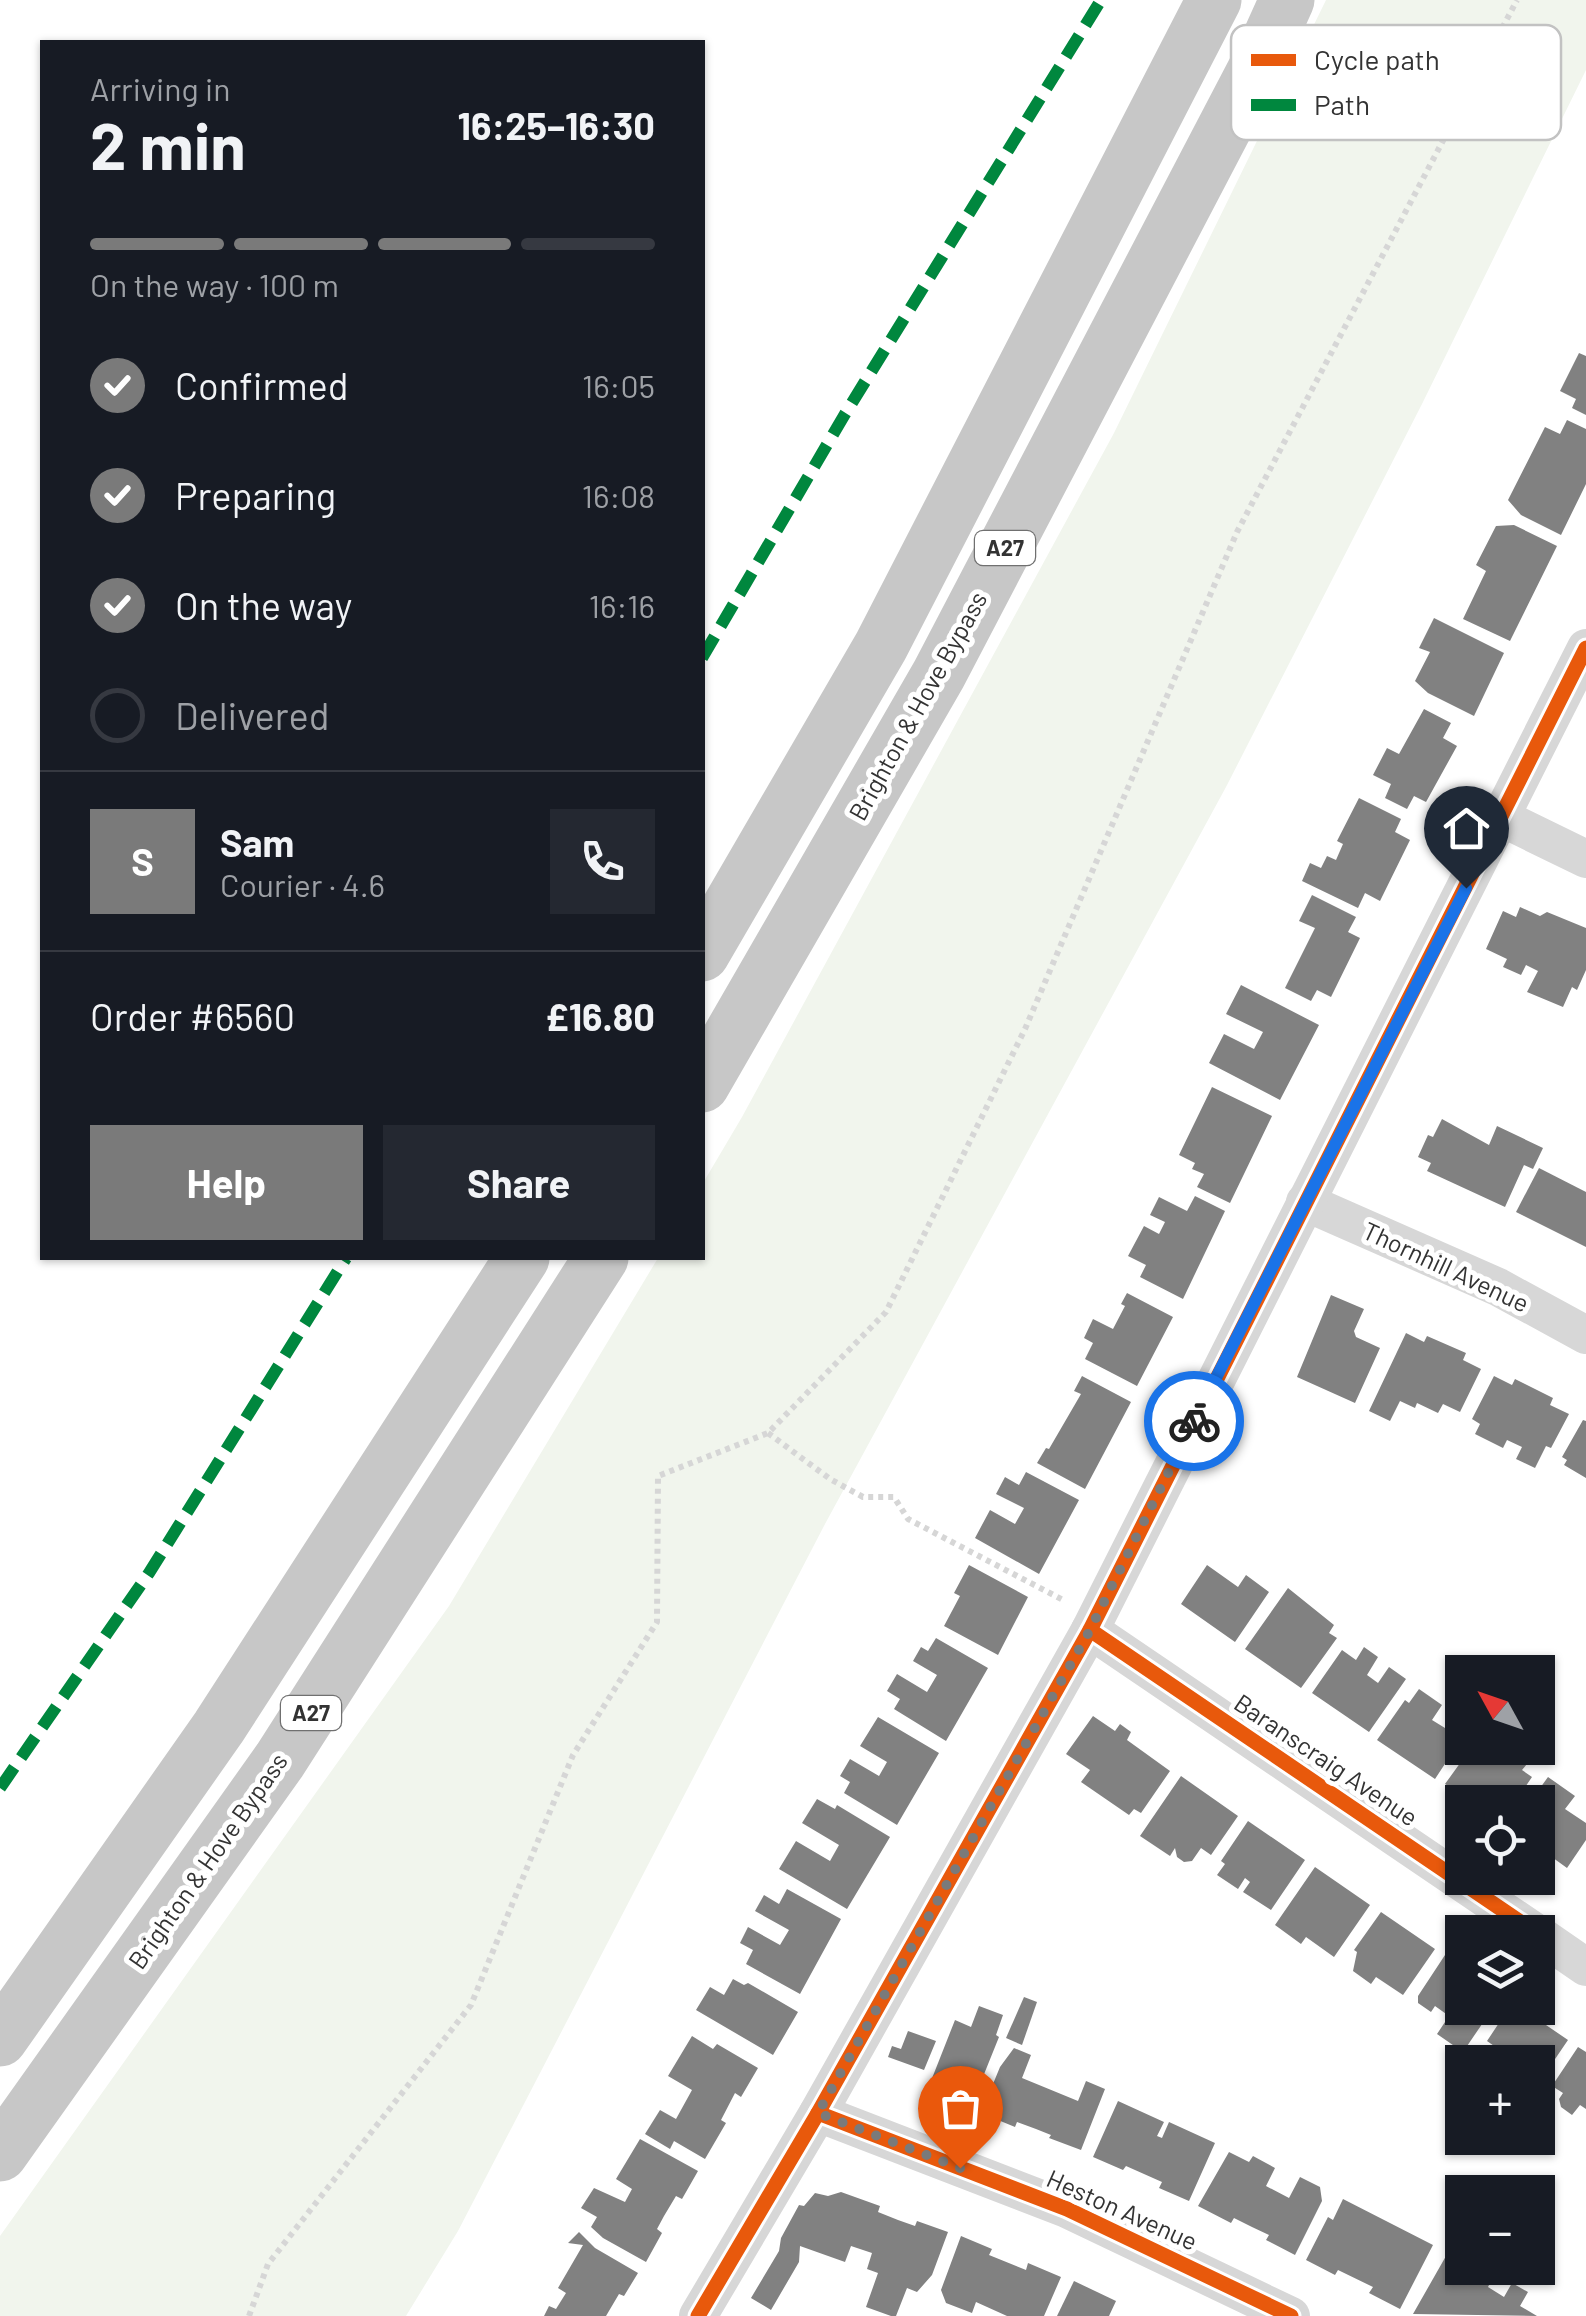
<!DOCTYPE html>
<meta charset="utf-8">
<style>
:root{--surface:#171b24;--page:#242831;--text:#f1f3f6;--muted:#9ea1a6;--line:#363941;--accent:#7a7a7a}
body{margin:0;font-family:Barlow,sans-serif;background:var(--page);color:var(--text);height:100vh;display:flex;flex-direction:column;font-size:38px;white-space:nowrap}
*{box-sizing:border-box;margin:0}
p{font-size:32px;color:var(--muted)}
.icon{flex:none;width:55px;height:55px;fill:none;stroke:currentColor;stroke-width:2;stroke-linecap:round;stroke-linejoin:round}
.map{position:relative;flex:1;overflow:hidden}
.sheet{position:absolute;left:40px;top:40px;width:665px;height:1220px;display:flex;flex-direction:column;background:var(--surface);border-radius:0px;box-shadow:0 2px 8px #0004}
.sheet>*{flex:none}
.needle{width:65px;rotate:310deg}
.fabs{position:absolute;left:1445px;top:1655px;display:grid;gap:20px}
.fabs a{display:grid;place-items:center;width:110px;height:110px;border-radius:0px;background:var(--surface);box-shadow:0 2px 8px #0004;font-size:50px}
.pin{position:absolute;display:grid;place-items:center;width:85px;height:85px;color:#fff;margin:-102px -42px;border-radius:50% 50% 50% 0;rotate:-45deg;box-shadow:0 0 10px #0007}
.pin .icon{rotate:45deg}
.courier{position:absolute;display:grid;place-items:center;width:100px;height:100px;margin:-50px;border:8px solid #1a73e8;border-radius:50%;background:#fff;color:#222;box-shadow:0 2px 12px #0007}
.head em{font-style:normal;font-weight:700}
.head div{display:flex;flex-direction:column-reverse}
.head{display:flex;align-items:center;justify-content:space-between;height:170px;padding:0 50px}
h1{font-size:65px;font-weight:700;line-height:75px}
.bar{display:grid;grid-template-columns:repeat(4,1fr);gap:15px 10px;align-content:center;height:120px;padding:0 50px}
.bar i{height:12px;border-radius:8px;background:var(--line)}
.bar .current{background:var(--accent)}
.bar p{grid-column:span 4}
.line{display:flex;align-items:center;gap:25px;padding:0 50px;border-top:2px solid var(--line)}
.line div{flex:1}
.round{display:grid;place-items:center;flex:none;width:105px;height:105px;border-radius:0px;background:var(--page)}
ol{padding:0 50px;list-style:none}
li{display:flex;align-items:center;gap:30px;height:110px}
li p{margin-inline-start:auto}
li .icon{padding:10px;border-radius:50%;background:var(--accent);color:#fff;stroke-width:4}
li:last-child{color:var(--muted)}
li i{width:55px;height:55px;border:5px solid var(--line);border-radius:50%}
.action{display:flex;gap:20px;margin-top:auto;padding:20px 50px}
.action a{flex:1;height:115px;border-radius:0px;background:var(--accent);color:#fff;font-size:40px;font-weight:700;line-height:115px;text-align:center}
.action a+a{background:var(--page);color:var(--text)}
.map>svg:first-child{display:block}
</style>
<div class="map">
<svg width="1586" height="2316" viewBox="0 0 1586 2316">
<rect width="100%" height="100%" fill="#fff"/>
<polygon fill="#f1f5ed" points="1326,0 1586,0 1586,70 1422,404 1226,787 825,1524 458,2231 406,2316 0,2316 0,2236 449,1606 658,1258 702,1258 703,1183 742,1117 1114,433"/>
<g fill="#818181">
<polygon points="1579,353 1586,356 1586,415 1572,408 1576,399 1560,391"/>
<polygon points="1567,420 1586,429 1586,484 1561,535 1521,515 1508,500 1545,427 1560,434"/>
<polygon points="1514,525 1557,546 1510,641 1463,619 1486,571 1476,565 1496,526"/>
<polygon points="1434,618 1504,653 1474,716 1428,693 1415,681 1430,652 1419,648"/>
<polygon points="1424,709 1451,723 1443,738 1457,746 1426,802 1414,796 1407,809 1385,798 1391,784 1373,775 1387,748 1399,754"/>
<polygon points="1359,798 1401,819 1395,832 1410,840 1380,901 1365,893 1358,908 1302,881 1310,863 1321,868 1327,856 1336,860 1343,844 1337,841"/>
<polygon points="1312,895 1356,917 1348,932 1360,938 1331,997 1317,990 1311,1001 1285,988 1315,928 1299,921"/>
<polygon points="1520,907 1540,916 1547,912 1586,928 1586,970 1577,990 1572,987 1563,1007 1527,992 1538,971 1526,965 1521,975 1503,967 1507,959 1486,949 1503,911 1516,917"/>
<polygon points="1241,985 1319,1025 1280,1100 1209,1063 1224,1034 1254,1049 1263,1032 1226,1014"/>
<polygon points="1212,1087 1272,1116 1230,1203 1197,1187 1204,1174 1192,1169 1195,1163 1179,1155"/>
<polygon points="1442,1119 1489,1145 1497,1126 1543,1148 1533,1169 1524,1165 1505,1207 1427,1171 1431,1163 1418,1157 1428,1135 1433,1137"/>
<polygon points="1539,1168 1586,1192 1586,1247 1516,1212"/>
<polygon points="1195,1196 1225,1211 1183,1299 1140,1277 1146,1265 1128,1256 1144,1226 1159,1234 1165,1222 1150,1215 1159,1197 1187,1211"/>
<polygon points="1127,1293 1173,1317 1137,1386 1085,1359 1093,1343 1084,1338 1093,1319 1113,1329 1125,1306 1121,1304"/>
<polygon points="1331,1295 1364,1309 1354,1331 1356,1337 1380,1348 1355,1403 1297,1377"/>
<polygon points="1406,1333 1424,1342 1427,1336 1466,1353 1463,1360 1481,1369 1460,1412 1443,1404 1438,1413 1417,1403 1415,1408 1400,1401 1390,1421 1369,1411"/>
<polygon points="1082,1376 1131,1402 1085,1489 1037,1463 1046,1448 1049,1449 1081,1394 1074,1391"/>
<polygon points="1494,1376 1512,1385 1515,1379 1553,1398 1550,1405 1569,1414 1551,1448 1546,1446 1535,1468 1516,1459 1522,1447 1507,1440 1503,1448 1475,1434 1480,1424 1472,1419"/>
<polygon points="1583,1420 1586,1421 1586,1478 1564,1465 1567,1460 1562,1457"/>
<polygon points="1026,1472 1079,1500 1039,1574 975,1538 990,1510 1015,1524 1024,1508 996,1494 1005,1477 1019,1485"/>
<polygon points="969,1565 1028,1597 998,1655 944,1626 960,1596 954,1593"/>
<polygon points="1207,1565 1238,1587 1246,1575 1269,1592 1235,1642 1181,1604"/>
<polygon points="1288,1588 1334,1625 1329,1633 1337,1638 1301,1688 1245,1649"/>
<polygon points="936,1638 988,1668 946,1741 894,1709 900,1699 887,1691 897,1674 927,1692 937,1675 913,1661 921,1647 928,1651"/>
<polygon points="1364,1647 1378,1657 1367,1675 1378,1683 1389,1667 1406,1679 1369,1732 1312,1693 1342,1650 1356,1660"/>
<polygon points="1419,1689 1442,1705 1432,1720 1445,1728 1455,1714 1462,1719 1462,1738 1435,1779 1377,1740 1405,1700 1409,1703"/>
<polygon points="1093,1716 1115,1731 1120,1724 1131,1732 1127,1740 1170,1771 1141,1813 1134,1809 1129,1815 1081,1782 1090,1770 1066,1754"/>
<polygon points="878,1717 939,1753 897,1825 844,1793 850,1782 840,1776 850,1759 879,1776 887,1762 860,1746"/>
<polygon points="1471,1748 1501,1765 1510,1753 1527,1764 1522,1770 1532,1777 1515,1802 1472,1802 1445,1784"/>
<polygon points="1181,1776 1238,1816 1211,1855 1201,1848 1192,1861 1184,1862 1177,1857 1175,1848 1170,1856 1140,1836"/>
<polygon points="1548,1777 1575,1796 1565,1809 1586,1823 1586,1840 1567,1868 1538,1847 1538,1802 1530,1802"/>
<polygon points="817,1799 835,1809 837,1805 890,1837 847,1909 779,1869 796,1841 830,1861 839,1845 802,1823"/>
<polygon points="1248,1821 1305,1860 1271,1910 1243,1892 1250,1882 1245,1878 1238,1889 1217,1875 1225,1864 1221,1861"/>
<polygon points="1315,1867 1370,1905 1334,1957 1306,1937 1301,1944 1275,1925"/>
<polygon points="787,1889 841,1919 800,1994 746,1964 753,1950 740,1943 748,1927 780,1945 789,1930 755,1911 764,1895 779,1904"/>
<polygon points="1381,1912 1435,1949 1403,1995 1376,1977 1371,1984 1353,1971 1357,1952 1354,1950"/>
<polygon points="1445,1955 1462,1968 1462,2008 1493,2008 1463,2052 1437,2034 1449,2016 1435,2006 1431,2012 1418,2003 1418,1996"/>
<polygon points="733,1979 744,1985 748,1983 798,2012 773,2055 696,2010 710,1987 724,1995"/>
<polygon points="1024,1997 1037,2002 1022,2045 1006,2038"/>
<polygon points="979,2006 1003,2015 996,2035 999,2037 970,2109 927,2091 955,2020 971,2027"/>
<polygon points="1509,2008 1521,2008 1568,2040 1538,2084 1538,2062 1496,2062 1490,2058 1497,2048 1487,2041"/>
<polygon points="908,2031 936,2041 924,2070 888,2057 892,2046 901,2049"/>
<polygon points="692,2036 713,2049 717,2044 758,2068 741,2097 735,2093 721,2120 726,2123 705,2159 674,2141 670,2149 645,2134 660,2110 676,2119 692,2090 668,2076"/>
<polygon points="1578,2047 1586,2052 1586,2109 1580,2105 1572,2115 1561,2107 1559,2099 1563,2093 1552,2086"/>
<polygon points="1014,2048 1031,2055 1022,2078 1078,2101 1086,2081 1105,2089 1081,2150 1049,2138 1051,2135 1036,2129 1017,2122 1015,2127 981,2113 1000,2067"/>
<polygon points="1118,2101 1164,2122 1157,2136 1162,2138 1169,2122 1215,2143 1189,2201 1159,2188 1162,2182 1126,2166 1123,2170 1093,2157"/>
<polygon points="640,2139 698,2171 682,2199 676,2196 664,2216 657,2229 662,2233 646,2262 603,2238 591,2227 597,2217 581,2208 594,2188 625,2202 632,2189 616,2179"/>
<polygon points="1229,2152 1249,2162 1253,2156 1275,2168 1266,2186 1289,2198 1300,2177 1320,2187 1322,2201 1295,2255 1266,2240 1269,2235 1252,2227 1234,2218 1231,2223 1198,2206"/>
<polygon points="841,2192 880,2206 878,2212 898,2220 915,2226 917,2221 948,2232 932,2275 917,2292 907,2288 896,2316 891,2316 866,2307 878,2273 867,2269 872,2253 851,2246 845,2262 800,2246 799,2262 771,2310 751,2298 779,2251 781,2238 799,2205 804,2206 815,2193 828,2196"/>
<polygon points="1343,2199 1433,2245 1400,2309 1369,2293 1373,2287 1338,2270 1335,2275 1306,2260 1328,2217 1333,2220"/>
<polygon points="579,2232 595,2248 638,2273 624,2296 619,2294 606,2316 544,2316 549,2306 556,2309 566,2293 558,2288 583,2245 568,2243"/>
<polygon points="961,2236 992,2249 989,2255 1026,2270 1028,2263 1061,2277 1044,2316 1007,2316 976,2302 972,2313 946,2303 941,2290"/>
<polygon points="1446,2256 1491,2281 1488,2287 1504,2297 1512,2283 1528,2292 1520,2306 1537,2316 1413,2314"/>
<polygon points="1074,2281 1116,2301 1109,2316 1057,2316"/>
</g>
<g fill="none" stroke-linecap="round" stroke-linejoin="round">
<g stroke="#d6d6d6" stroke-width="6" stroke-dasharray="5 5" stroke-linecap="butt">
<polyline points="768,1433 830,1479 863,1497 894,1497 908,1519 1065,1601"/>
<polyline points="249,2316 268,2264 471,2005 573,1755 657,1622 658,1476 768,1433 886,1312 1025,1029 1237,532 1517,0"/>
</g>
<g stroke="#d7d7d7" stroke-width="38">
<polyline points="1502,818 1586,859"/>
<polyline points="1305,1202 1498,1287 1586,1335"/>
<polyline points="1090,1630 1535,1932"/>
<polyline points="1538,1934 1586,1967"/>
<polyline points="818,2113 1067,2209 1291,2316"/>
<polyline points="698,2316 818,2113 1090,1630 1586,648"/>
</g>
<g stroke="#c7c7c7" stroke-width="55">
<polyline points="702,954 881,646 1214,0"/>
<polyline points="702,1085 939,674 1260,60 1287,0"/>
<polyline points="0,2039 219,1727 522,1258"/>
<polyline points="0,2154 280,1760 601,1258"/>
</g>
<g stroke="#00873e" stroke-width="12" stroke-dasharray="25 12" stroke-linecap="butt">
<polyline points="702,658 845,414 1101,0"/>
<polyline points="0,1788 149,1573 346,1258"/>
</g>
<g stroke="#fff" stroke-width="21">
<g id="cycleway">
<polyline points="1090,1630 1535,1932"/>
<polyline points="818,2113 1067,2209 1291,2316"/>
<polyline points="698,2316 818,2113 1090,1630 1586,648"/>
</g>
</g>
<use href="#cycleway" stroke="#e8590c" stroke-width="15"/>
</g>
<g fill="none" stroke-linecap="round" stroke-linejoin="round">
<polyline stroke="#7a7a7a" stroke-width="10" stroke-dasharray="0 18" points="960,2168 818,2113 1090,1630 1194,1421"/>
<polyline stroke="#1a73e8" stroke-width="12" points="1194,1421 1466,888"/>
</g>
<g text-anchor="middle" stroke-width="10" stroke-linejoin="round" paint-order="stroke">
<g fill="#fff" stroke="#707070" stroke-width="2.5">
<rect x="975" y="531" width="60" height="34" rx="8"/>
<rect x="281" y="1696" width="60" height="34" rx="8"/>
</g>
<g font-size="22" font-weight="bold" fill="#333">
<text x="1005" y="556">A27</text>
<text x="311" y="1721">A27</text>
</g>
<g font-size="25" fill="#333" stroke="#fff">
<text transform="translate(918 706) rotate(-61)" y="9">Brighton &amp; Hove Bypass</text>
<text transform="translate(1446 1267) rotate(25)" y="9">Thornhill Avenue</text>
<text transform="translate(1326 1760) rotate(34)" y="9">Baranscraig Avenue</text>
<text transform="translate(208 1861) rotate(-55)" y="9">Brighton &amp; Hove Bypass</text>
<text transform="translate(1122 2210) rotate(24)" y="9">Heston Avenue</text>
</g>
</g>
<rect x="1231" y="25" width="330" height="115" rx="15" fill="#fff" stroke="#c2c2c2" stroke-width="2.5"/>
<rect x="1251" y="54" width="45" height="12" fill="#e8590c"/>
<rect x="1251" y="99" width="45" height="12" fill="#00873e"/>
<g font-size="28" fill="#333">
<text x="1314" y="70">Cycle path</text>
<text x="1314" y="115">Path</text>
</g>
</svg>
<div class="fabs">
<a><svg class="needle" viewBox="-14 -14 28 28"><path d="M0-13l5 13h-10z" fill="#e53935"/><path d="M0 13l5-13h-10z" fill="#9ea1a6"/></svg></a>
<a><svg class="icon" aria-label="locate" viewBox="0 0 24 24"><circle cx="12" cy="12" r="6"/><path d="M12 2v4M12 18v4M2 12h4M18 12h4"/></svg></a>
<a><svg class="icon" aria-label="layers" viewBox="0 0 24 24"><path d="M12 4l9 5-9 5-9-5zM3 14l9 5 9-5"/></svg></a>
<a>+</a>
<a>−</a>
</div>
<div class="pin" style="left:960px;top:2168px;background:#ea580c"><svg class="icon" aria-label="bag" viewBox="0 0 24 24"><path d="M5 8h14l-1 12H6zM9 8a3 3 0 0 1 6 0"/></svg></div>
<div class="pin" style="left:1466px;top:888px;background:#1f2937"><svg class="icon" aria-label="home" viewBox="0 0 24 24"><path d="M3 11l9-7 9 7M6 9v11h12V9"/></svg></div>
<div class="courier" style="left:1194px;top:1421px"><svg class="icon" aria-label="bike" viewBox="0 0 24 24"><circle cx="6" cy="16" r="4"/><circle cx="18" cy="16" r="4"/><path d="M6 16l4-8h5l3 8M10 8l3 8H6M13 5h3"/></svg></div>
<section class="sheet">
<div class="head"><div><h1>2 min</h1><p>Arriving in</p></div><em>16:25–16:30</em></div>
<div class="bar"><i class="current"></i><i class="current"></i><i class="current"></i><i></i><p>On the way · 100 m</p></div>
<ol>
<li><svg class="icon" aria-label="check" viewBox="0 0 24 24"><path d="M5 12l5 5 9-10"/></svg>Confirmed<p>16:05</p></li>
<li><svg class="icon" aria-label="check" viewBox="0 0 24 24"><path d="M5 12l5 5 9-10"/></svg>Preparing<p>16:08</p></li>
<li><svg class="icon" aria-label="check" viewBox="0 0 24 24"><path d="M5 12l5 5 9-10"/></svg>On the way<p>16:16</p></li>
<li><i></i>Delivered</li>
</ol>
<div class="line" style="height:180px"><b class="round" style="background:var(--accent);color:#fff">S</b><div><b>Sam</b><p>Courier · 4.6</p></div><a class="round"><svg class="icon" aria-label="phone" viewBox="0 0 24 24"><path d="M5 4h4l2 5-3 2q2 4 5 5l2-3 5 2v4C11 20 4 13 5 4z"/></svg></a></div>
<div class="line" style="height:130px"><div>Order #6560</div><b>£16.80</b></div>
<div class="action"><a>Help</a><a>Share</a></div>
</section>
</div>
